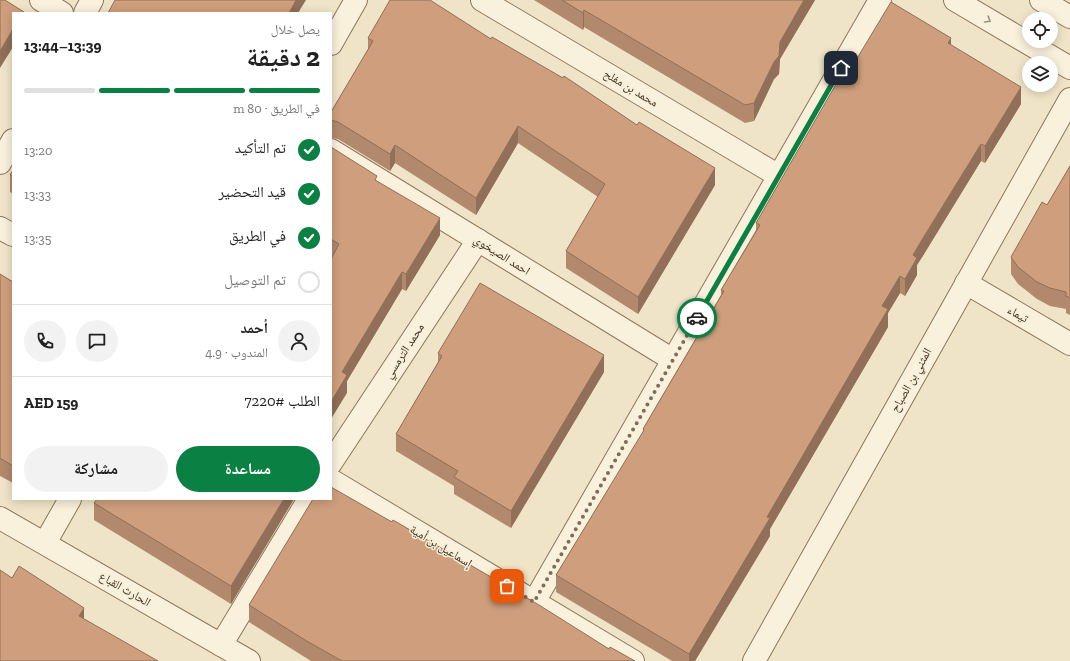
<!DOCTYPE html>
<html lang="ar">
<meta charset="utf-8">
<style>
:root{--surface:#fff;--page:#f2f2f2;--text:#222;--muted:#767676;--line:#e0e0e0;--accent:#0b8043}
body{margin:0;font-family:"Zilla Slab","Noto Naskh Arabic",serif;background:var(--page);color:var(--text);direction:rtl;height:100vh;display:flex;flex-direction:column;font-size:15px;white-space:nowrap}
*{box-sizing:border-box;margin:0}
p{font-size:13px;color:var(--muted)}
.icon{flex:none;width:22px;height:22px;fill:none;stroke:currentColor;stroke-width:2;stroke-linecap:round;stroke-linejoin:round}
.map{position:relative;flex:1;overflow:hidden;direction:ltr}
.panel{position:absolute;left:12px;top:12px;width:320px;height:488px;display:flex;flex-direction:column;background:var(--surface);border-radius:0px;box-shadow:0 2px 10px #0003;direction:rtl}
.panel>*{flex:none}
.buttons{position:absolute;left:1022px;top:12px;display:grid;gap:8px}
.buttons a{display:grid;place-items:center;width:36px;height:36px;border-radius:50%;background:var(--surface);box-shadow:0 2px 10px #0003;font-size:20px}
.pin{position:absolute;display:grid;place-items:center;width:34px;height:34px;color:#fff;margin:-17px;border-radius:8px;box-shadow:0 2px 6px #0006}
.courier{position:absolute;display:grid;place-items:center;width:40px;height:40px;margin:-20px;border:3px solid #0b8043;border-radius:50%;background:#fff;color:#222;box-shadow:0 1px 5px #0007}
.head em{font-style:normal;font-weight:700}
.head div{display:flex;flex-direction:column-reverse}
.head{display:flex;align-items:center;justify-content:space-between;height:68px;padding:0 12px}
h1{font-size:26px;font-weight:700;line-height:30px}
.bar{display:grid;grid-template-columns:repeat(4,1fr);gap:6px 4px;align-content:center;height:48px;padding:0 12px}
.bar i{height:5px;border-radius:3px;background:var(--line)}
.bar .active{background:var(--accent)}
.bar p{grid-column:span 4}
.line{display:flex;align-items:center;gap:10px;padding:0 12px;border-top:1px solid var(--line)}
.line div{flex:1}
.round{display:grid;place-items:center;flex:none;width:42px;height:42px;border-radius:21px;background:var(--page)}
ol{padding:0 12px;list-style:none}
li{display:flex;align-items:center;gap:12px;height:44px}
li p{margin-inline-start:auto}
li .icon{padding:4px;border-radius:50%;background:var(--accent);color:#fff;stroke-width:4}
li:last-child{color:var(--muted)}
li i{width:22px;height:22px;border:2px solid var(--line);border-radius:50%}
.primary-button{display:flex;gap:8px;margin-top:auto;padding:8px 12px}
.primary-button a{flex:1;height:46px;border-radius:24px;background:var(--accent);color:#fff;font-size:16px;font-weight:700;line-height:46px;text-align:center}
.primary-button a+a{background:var(--page);color:var(--text)}
.map>svg:first-child{display:block}
</style>
<div class="map">
<svg width="1070" height="661" viewBox="0 0 1070 661">
<rect width="100%" height="100%" fill="#f0e4c8"/>
<g fill="none" stroke-linecap="round" stroke-linejoin="round">
<g stroke="#8d765c" stroke-width="24">
<g id="minor">
<polyline points="41,0 62,13"/>
<polyline points="482,0 779,176"/>
<polyline points="955,0 1070,68"/>
<polyline points="1041,0 1070,17"/>
<polyline points="85,13 92,0"/>
<polyline points="331,44 356,0"/>
<polyline points="331,150 673,360"/>
<polyline points="0,163 13,140"/>
<polyline points="0,228 13,235"/>
<polyline points="966,283 1070,344"/>
<polyline points="331,463 478,240"/>
<polyline points="331,480 633,661"/>
<polyline points="0,518 249,661"/>
<polyline points="45,543 70,499"/>
<polyline points="534,602 880,0"/>
<polyline points="221,645 309,499"/>
<polyline points="754,661 1070,99"/>
</g>
</g>
<use href="#minor" stroke="#faf1dc" stroke-width="22"/>
</g>
<g fill="#b2896c">
<polygon points="534,0 815,0 780,59 779,74 774,79 754,121 745,123 584,27 583,30"/>
<polygon points="368,38 715,185 638,314 566,268 566,251 598,197 518,143 476,215 395,163 390,171 338,139 331,138 331,112 368,50"/>
<polygon points="951,45 1021,104 985,163 981,161 923,256 917,265 917,275 905,296 900,293 888,313 888,327 770,529 770,536 695,661 672,661 556,592 556,575 643,433 643,429 721,295 721,290 756,230 756,223 847,75"/>
<polygon points="331,147 377,181 440,235 406,291 402,289 347,381 347,393 332,257 331,256"/>
<polygon points="1070,166 1070,315 1066,313 1066,309 1050,306 1037,299 1018,284 1011,274 1011,257 1047,205"/>
<polygon points="13,170 13,194 10,192 10,175"/>
<polygon points="0,274 13,282 13,483 0,476"/>
<polygon points="438,353 604,372 511,528 454,494 454,486 396,451 396,434 438,362"/>
<polygon points="294,499 231,604 94,520 94,503"/>
<polygon points="249,605 609,649 635,661 311,661 249,622"/>
</g>
<g fill="#916f58">
<polygon points="296,0 306,0 298,13 289,13"/>
<polygon points="804,0 815,0 780,59 779,74 774,79 754,121 754,103 774,62 780,42"/>
<polygon points="584,10 584,27 583,30 583,13"/>
<polygon points="13,29 13,47 0,68 0,51"/>
<polygon points="951,38 951,55 948,43"/>
<polygon points="1021,87 1021,104 985,163 985,146"/>
<polygon points="518,126 518,143 476,215 476,198"/>
<polygon points="981,144 981,161 917,265 917,275 905,296 905,279 913,255"/>
<polygon points="395,145 395,163 390,171 390,154"/>
<polygon points="715,168 715,185 638,314 638,297"/>
<polygon points="440,218 440,235 406,291 406,274"/>
<polygon points="402,272 402,289 347,381 347,393 331,419 331,402 342,372"/>
<polygon points="900,276 900,293 888,313 888,327 770,529 770,536 695,661 689,661 689,654 767,517 882,306"/>
<polygon points="604,355 604,372 511,528 511,511"/>
<polygon points="284,499 294,499 231,604 231,586"/>
<polygon points="84,608 84,625 79,616"/>
</g>
<g fill="#cf9f7d" stroke="#916f58">
<polygon points="0,0 5,0 24,12 23,13 13,13 13,29 0,51"/>
<polygon points="115,0 296,0 289,13 108,13"/>
<polygon points="390,0 430,0 491,39 492,37 563,78 564,76 637,125 639,122 715,168 638,297 566,251 605,184 518,126 476,198 395,145 390,154 338,122 331,120 331,112 373,41 368,38"/>
<polygon points="562,0 804,0 780,42 779,56 774,62 754,103 745,105 584,10 583,13"/>
<polygon points="891,2 951,38 948,43 1021,87 985,146 981,144 923,238 913,255 917,258 905,279 900,276 882,306 888,309 767,517 770,518 689,654 556,575 644,430 643,429 724,291 721,290 760,225 756,223 843,72 847,75"/>
<polygon points="331,147 377,176 375,180 440,218 406,274 402,272 342,372 347,375 331,402 331,259 339,244 331,239"/>
<polygon points="1070,166 1070,298 1066,296 1066,292 1050,288 1037,282 1018,267 1011,257 1042,202 1047,205"/>
<polygon points="13,170 13,177 10,175"/>
<polygon points="0,274 13,282 13,466 0,458"/>
<polygon points="480,283 604,355 511,511 454,477 458,471 396,434 442,356 438,353"/>
<polygon points="331,487 392,522 393,520 539,605 609,649 610,647 635,661 342,661 305,640 249,605 313,499 331,499"/>
<polygon points="97,499 284,499 231,586 94,503"/>
<polygon points="19,566 84,608 79,616 158,661 0,661 0,570 12,578"/>
</g>
<defs><path id="oneway-chevron" d="M-2-3.5L2.5 0L-2 3.5" fill="none" stroke-width="1.6" stroke-linecap="round" stroke-linejoin="round"/></defs>
<use stroke="#9c907e" href="#oneway-chevron" transform="translate(988 20) rotate(31)"/>
<g fill="none" stroke-linecap="round" stroke-linejoin="round">
<polyline stroke="#7c6e5b" stroke-width="4" stroke-dasharray="0 7.2" points="507,586 534,602 697,318"/>
<polyline stroke="#0b8043" stroke-width="5" points="697,318 841,68"/>
</g>
<g text-anchor="middle" stroke-width="3" stroke-linejoin="round" paint-order="stroke">
<g font-size="12" fill="#3d2e20" stroke="#f7eed8">
<text transform="translate(631 88) rotate(31)" y="4">محمد بن مفلح</text>
<text transform="translate(502 255) rotate(32)" y="4">احمد الصيخوي</text>
<text transform="translate(1018 314) rotate(30)" y="4">تيماء</text>
<text transform="translate(404 351) rotate(-57)" y="4">محمد الترمسي</text>
<text transform="translate(911 380) rotate(-61)" y="4">المثني بن الصباح</text>
<text transform="translate(441 546) rotate(31)" y="4">إسماعيل بن أمية</text>
<text transform="translate(125 589) rotate(30)" y="4">الحارث القباع</text>
</g>
</g>
</svg>
<div class="buttons">
<a><svg class="icon" aria-label="locate" viewBox="0 0 24 24"><circle cx="12" cy="12" r="6"/><path d="M12 2v4M12 18v4M2 12h4M18 12h4"/></svg></a>
<a><svg class="icon" aria-label="layers" viewBox="0 0 24 24"><path d="M12 4l9 5-9 5-9-5zM3 14l9 5 9-5"/></svg></a>
</div>
<div class="pin" style="left:507px;top:586px;background:#ea580c"><svg class="icon" aria-label="bag" viewBox="0 0 24 24"><path d="M5 8h14l-1 12H6zM9 8a3 3 0 0 1 6 0"/></svg></div>
<div class="pin" style="left:841px;top:68px;background:#1f2937"><svg class="icon" aria-label="home" viewBox="0 0 24 24"><path d="M3 11l9-7 9 7M6 9v11h12V9"/></svg></div>
<div class="courier" style="left:697px;top:318px"><svg class="icon" aria-label="car" viewBox="0 0 24 24"><path d="M5 17H2v-5l4-1 3-4h7l3 4 3 1v5h-3M9 17h6M6 11h13"/><circle cx="7" cy="17" r="2"/><circle cx="17" cy="17" r="2"/></svg></div>
<section class="panel">
<div class="head"><div><h1>2 دقيقة</h1><p>يصل خلال</p></div><em>13:39–13:44</em></div>
<div class="bar"><i class="active"></i><i class="active"></i><i class="active"></i><i></i><p>في الطريق · 80 m</p></div>
<ol>
<li><svg class="icon" aria-label="check" viewBox="0 0 24 24"><path d="M5 12l5 5 9-10"/></svg>تم التأكيد<p>13:20</p></li>
<li><svg class="icon" aria-label="check" viewBox="0 0 24 24"><path d="M5 12l5 5 9-10"/></svg>قيد التحضير<p>13:33</p></li>
<li><svg class="icon" aria-label="check" viewBox="0 0 24 24"><path d="M5 12l5 5 9-10"/></svg>في الطريق<p>13:35</p></li>
<li><i></i>تم التوصيل</li>
</ol>
<div class="line" style="height:72px"><a class="round"><svg class="icon" aria-label="person" viewBox="0 0 24 24"><circle cx="12" cy="8" r="4"/><path d="M4 21q1-7 8-7t8 7"/></svg></a><div><b>أحمد</b><p>المندوب · 4.9</p></div><a class="round"><svg class="icon" aria-label="chat" viewBox="0 0 24 24"><path d="M4 5h16v11H9l-5 4z"/></svg></a><a class="round"><svg class="icon" aria-label="phone" viewBox="0 0 24 24"><path d="M5 4h4l2 5-3 2q2 4 5 5l2-3 5 2v4C11 20 4 13 5 4z"/></svg></a></div>
<div class="line" style="height:52px"><div>الطلب #7220</div><b>AED 159</b></div>
<div class="primary-button"><a>مساعدة</a><a>مشاركة</a></div>
</section>
</div>
